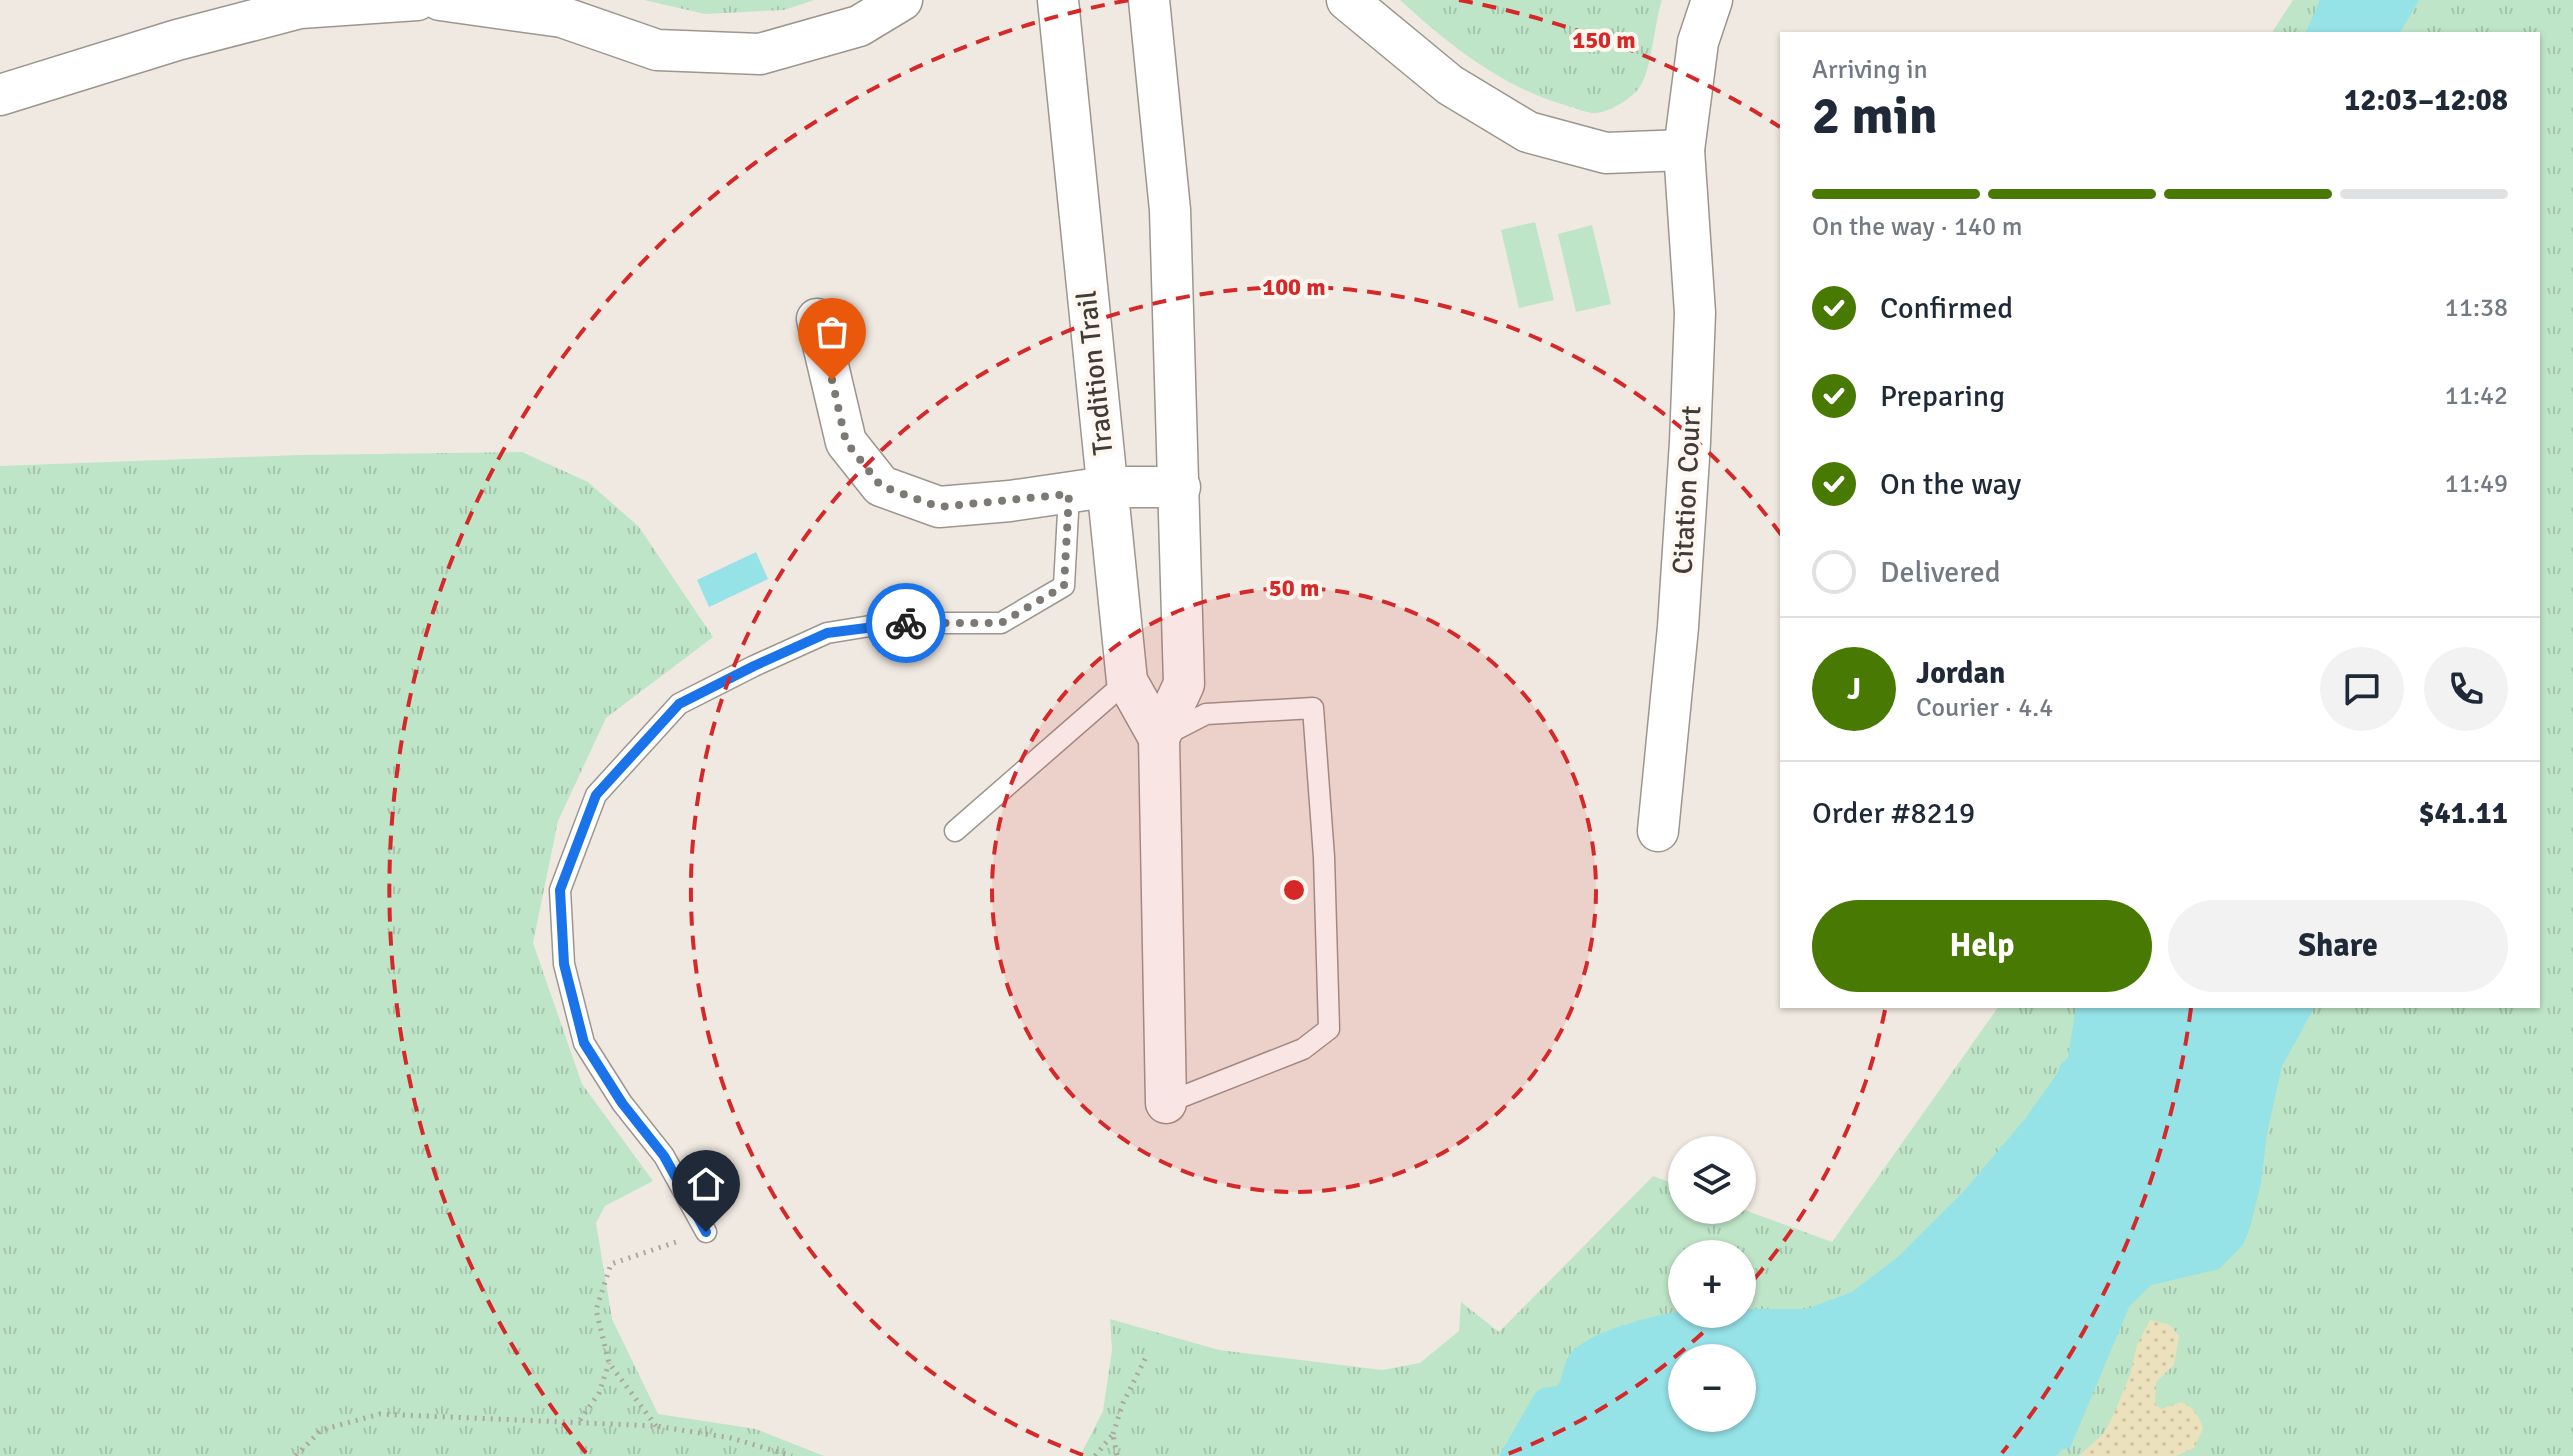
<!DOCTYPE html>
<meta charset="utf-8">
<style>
:root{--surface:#fff;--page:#f2f2f3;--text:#1f2937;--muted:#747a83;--line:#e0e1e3;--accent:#487903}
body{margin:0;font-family:Signika,sans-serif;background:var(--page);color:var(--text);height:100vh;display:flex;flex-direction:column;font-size:30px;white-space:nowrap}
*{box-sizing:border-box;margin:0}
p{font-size:26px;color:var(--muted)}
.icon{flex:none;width:44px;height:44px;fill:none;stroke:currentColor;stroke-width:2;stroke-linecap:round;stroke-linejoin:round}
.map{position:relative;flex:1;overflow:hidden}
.side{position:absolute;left:1780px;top:32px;width:760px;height:976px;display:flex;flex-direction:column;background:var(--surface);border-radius:0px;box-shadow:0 2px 6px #0004}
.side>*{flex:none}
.tools{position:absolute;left:1668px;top:1136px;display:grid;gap:16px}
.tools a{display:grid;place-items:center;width:88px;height:88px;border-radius:50%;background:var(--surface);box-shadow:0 2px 6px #0004;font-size:40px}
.pin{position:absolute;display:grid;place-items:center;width:68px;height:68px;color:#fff;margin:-82px -34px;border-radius:50% 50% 50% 0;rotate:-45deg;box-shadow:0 0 8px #0007}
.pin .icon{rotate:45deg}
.courier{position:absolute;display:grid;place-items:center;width:80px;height:80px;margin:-40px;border:6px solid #1a73e8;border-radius:50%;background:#fff;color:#222;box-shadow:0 2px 10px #0007}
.head em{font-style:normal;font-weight:700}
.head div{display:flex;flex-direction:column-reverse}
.head{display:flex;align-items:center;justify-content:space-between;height:136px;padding:0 32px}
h1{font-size:52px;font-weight:700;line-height:60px}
.bar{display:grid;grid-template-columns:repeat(4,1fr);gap:12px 8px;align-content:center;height:96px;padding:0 32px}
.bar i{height:10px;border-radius:6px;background:var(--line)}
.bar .active{background:var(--accent)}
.bar p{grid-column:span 4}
.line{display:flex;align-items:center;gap:20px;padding:0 32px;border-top:2px solid var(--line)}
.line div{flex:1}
.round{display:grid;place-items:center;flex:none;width:84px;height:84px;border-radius:42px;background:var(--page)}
ol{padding:0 32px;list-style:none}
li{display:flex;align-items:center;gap:24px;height:88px}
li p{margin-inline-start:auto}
li .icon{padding:8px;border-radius:50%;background:var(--accent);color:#fff;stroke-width:4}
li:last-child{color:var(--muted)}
li i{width:44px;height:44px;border:4px solid var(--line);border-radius:50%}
.primary-button{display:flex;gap:16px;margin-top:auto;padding:16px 32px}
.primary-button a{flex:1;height:92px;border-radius:48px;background:var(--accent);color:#fff;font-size:32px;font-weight:700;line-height:92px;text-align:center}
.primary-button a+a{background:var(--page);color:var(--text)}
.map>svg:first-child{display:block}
</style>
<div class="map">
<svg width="2573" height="1456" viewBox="0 0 2573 1456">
<defs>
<pattern id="grass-tufts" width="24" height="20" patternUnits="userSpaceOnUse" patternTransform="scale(2)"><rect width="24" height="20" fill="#bee5c7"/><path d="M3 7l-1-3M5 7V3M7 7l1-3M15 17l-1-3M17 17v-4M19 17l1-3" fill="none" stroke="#a4c5ac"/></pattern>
<pattern id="sand-dots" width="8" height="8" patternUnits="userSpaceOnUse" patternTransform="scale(2)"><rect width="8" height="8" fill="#ebe1bc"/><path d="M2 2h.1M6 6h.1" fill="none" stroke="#cbc2a2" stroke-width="1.8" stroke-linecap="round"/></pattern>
</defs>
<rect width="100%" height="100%" fill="#f0e9e1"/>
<g fill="url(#grass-tufts)" fill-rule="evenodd">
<polygon points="644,0 814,0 784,10 705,14"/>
<path d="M1400,0H1662C1654,23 1652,71 1639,88C1630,100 1607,114 1592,113C1584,112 1576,108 1568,106C1503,88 1449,45 1400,0Z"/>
<path d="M2293,0H2573V1456H1080L1103,1411L1112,1350L1110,1319L1219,1350L1382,1370L1420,1363L1459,1331L1461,1302L1499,1332L1653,1176L1682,1187V1210L1742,1209L1832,1242L1999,1006H2538V34H2271ZM1682,1254H1742V1314H1682ZM1682,1358H1742V1418H1682Z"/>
<polygon points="522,452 588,482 639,527 713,637 606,718 558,821 533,943 582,1084 653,1181 605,1206 596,1223 612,1319 658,1414 756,1429 824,1456 0,1456 0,466 300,455"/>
</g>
<path fill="url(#sand-dots)" d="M2150,1320L2170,1325L2179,1336L2174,1365L2156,1382L2155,1404L2161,1409L2181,1402C2193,1406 2199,1416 2203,1428L2194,1448L2176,1456H2079L2104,1433L2113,1416L2130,1375L2137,1345Z"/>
<g fill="#bee5c7">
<polygon points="1535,222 1554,300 1519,308 1501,230"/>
<polygon points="1592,225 1611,304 1576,312 1558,234"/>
</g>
<g fill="#95e2e7" fill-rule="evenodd">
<polygon points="2320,0 2419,0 2399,34 2305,34"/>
<polygon points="756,552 768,579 709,607 697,580"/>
<path d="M2076,1006H2315L2282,1066L2267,1133L2261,1183L2251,1224L2243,1245L2219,1269L2151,1285L2129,1307L2070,1448L2062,1449L2056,1456H1499L1536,1392L1543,1388L1558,1386C1564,1374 1563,1361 1572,1352C1592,1330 1653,1316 1682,1311V1314H1742V1309H1806L1852,1292L1898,1257L1965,1190L2025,1119L2057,1074L2061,1064L2068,1058ZM1682,1358H1742V1418H1682Z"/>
</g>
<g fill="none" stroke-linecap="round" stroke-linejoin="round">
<g stroke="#9c968f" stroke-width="23">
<g id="lane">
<polyline points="1163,736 1206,714 1313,708 1324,857 1329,1029 1303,1049 1166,1103"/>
<polyline points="955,831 1127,681"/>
<polyline points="706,1232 664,1156 622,1103 584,1043 564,964 560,890 596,795 679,704 754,666 827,633 876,625 917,623 1001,623 1064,586 1069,494"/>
</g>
</g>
<g stroke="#9c968f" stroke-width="43">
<g id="street">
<polyline points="440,0 562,17 657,50 760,54 859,26 902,0"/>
<polyline points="1058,0 1127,681 1159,738"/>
<polyline points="1149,0 1170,210 1184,684 1159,738 1166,1103"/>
<polyline points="1347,0 1450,85 1528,132 1606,153 1684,150 1698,42 1712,0"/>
<polyline points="0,95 177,40 300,8 417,0"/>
<polyline points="817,319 846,442 881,486 939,507 1010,501 1106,487 1180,487"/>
<polyline points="1658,831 1678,627 1690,442 1695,313 1684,150"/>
</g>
</g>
<g stroke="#ada7a1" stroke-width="5" stroke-dasharray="2 6" stroke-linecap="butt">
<polyline points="580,1420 599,1393 609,1363"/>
<polyline points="656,1426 609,1363 596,1310 611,1264 679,1241"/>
<polyline points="1113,1434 1123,1403 1147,1355"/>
<polyline points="296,1456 321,1430 380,1414 656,1426 731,1438 792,1456"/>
<polyline points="1095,1456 1113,1434 1117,1456"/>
</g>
<use href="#lane" stroke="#fff" stroke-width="20"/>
<use href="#street" stroke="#fff" stroke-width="40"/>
</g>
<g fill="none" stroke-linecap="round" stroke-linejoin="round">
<polyline stroke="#7d7974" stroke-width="8" stroke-dasharray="0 14.4" points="832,380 846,442 881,486 939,507 1069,494 1064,586 1001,623 906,623"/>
<polyline stroke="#1a73e8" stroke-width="10" points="706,1232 664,1156 622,1103 584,1043 564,964 560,890 596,795 679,704 754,666 827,633 906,623"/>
</g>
<circle cx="1294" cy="890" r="302" fill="#d62828" fill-opacity=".12"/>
<g fill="none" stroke="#d62828" stroke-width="4" stroke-dasharray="14 10">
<circle cx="1294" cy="890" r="302"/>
<path d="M1885 1010A603 603 0 0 1 1742 1293M1720 1316A603 603 0 0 1 1505 1455M1083 1455A603 603 0 1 1 1782 536"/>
<path d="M2191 1008A905 905 0 0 1 2002 1453M586 1453A905 905 0 0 1 1129 0M1459 0A905 905 0 0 1 1780 127"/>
</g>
<g text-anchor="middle" stroke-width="8" stroke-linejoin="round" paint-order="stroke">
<g font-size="28" fill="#3f3c39" stroke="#fef7ef">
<text transform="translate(1094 373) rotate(-96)" y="10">Tradition Trail</text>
<text transform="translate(1686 490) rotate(-87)" y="10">Citation Court</text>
</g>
</g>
<circle cx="1294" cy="890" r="12" fill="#d62828" stroke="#fef7ef" stroke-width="4"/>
<g font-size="24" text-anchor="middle" font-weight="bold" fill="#d62828" stroke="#fef7ef" stroke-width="8" stroke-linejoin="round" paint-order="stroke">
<text x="1604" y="48">150 m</text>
<text x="1294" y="295">100 m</text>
<text x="1294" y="596">50 m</text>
</g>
</svg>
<div class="tools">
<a><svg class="icon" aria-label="layers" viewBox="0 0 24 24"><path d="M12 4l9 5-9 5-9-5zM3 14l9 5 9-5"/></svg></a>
<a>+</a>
<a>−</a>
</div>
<div class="pin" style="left:832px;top:380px;background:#ea580c"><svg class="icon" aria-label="bag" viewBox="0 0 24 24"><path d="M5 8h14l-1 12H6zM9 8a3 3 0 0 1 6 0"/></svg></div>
<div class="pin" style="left:706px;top:1232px;background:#1f2937"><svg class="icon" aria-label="home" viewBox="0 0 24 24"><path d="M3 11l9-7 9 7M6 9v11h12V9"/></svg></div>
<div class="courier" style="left:906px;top:623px"><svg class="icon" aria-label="bike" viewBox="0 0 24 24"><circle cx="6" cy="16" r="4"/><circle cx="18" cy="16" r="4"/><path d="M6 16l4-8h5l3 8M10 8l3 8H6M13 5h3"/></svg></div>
<section class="side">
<div class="head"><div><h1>2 min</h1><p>Arriving in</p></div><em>12:03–12:08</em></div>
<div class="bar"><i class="active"></i><i class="active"></i><i class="active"></i><i></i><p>On the way · 140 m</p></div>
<ol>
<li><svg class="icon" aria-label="check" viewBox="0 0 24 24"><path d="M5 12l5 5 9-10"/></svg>Confirmed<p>11:38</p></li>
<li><svg class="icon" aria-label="check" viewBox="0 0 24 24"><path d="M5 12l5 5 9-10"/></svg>Preparing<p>11:42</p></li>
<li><svg class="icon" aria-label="check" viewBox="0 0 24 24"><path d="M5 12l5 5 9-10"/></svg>On the way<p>11:49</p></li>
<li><i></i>Delivered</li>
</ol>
<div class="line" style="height:144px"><b class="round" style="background:var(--accent);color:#fff">J</b><div><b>Jordan</b><p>Courier · 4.4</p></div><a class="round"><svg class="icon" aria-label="chat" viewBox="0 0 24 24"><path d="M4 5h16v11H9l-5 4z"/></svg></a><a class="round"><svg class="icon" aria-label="phone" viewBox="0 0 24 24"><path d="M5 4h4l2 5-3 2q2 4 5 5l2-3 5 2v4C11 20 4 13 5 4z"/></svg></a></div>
<div class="line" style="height:104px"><div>Order #8219</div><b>$41.11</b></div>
<div class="primary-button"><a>Help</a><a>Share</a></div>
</section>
</div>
